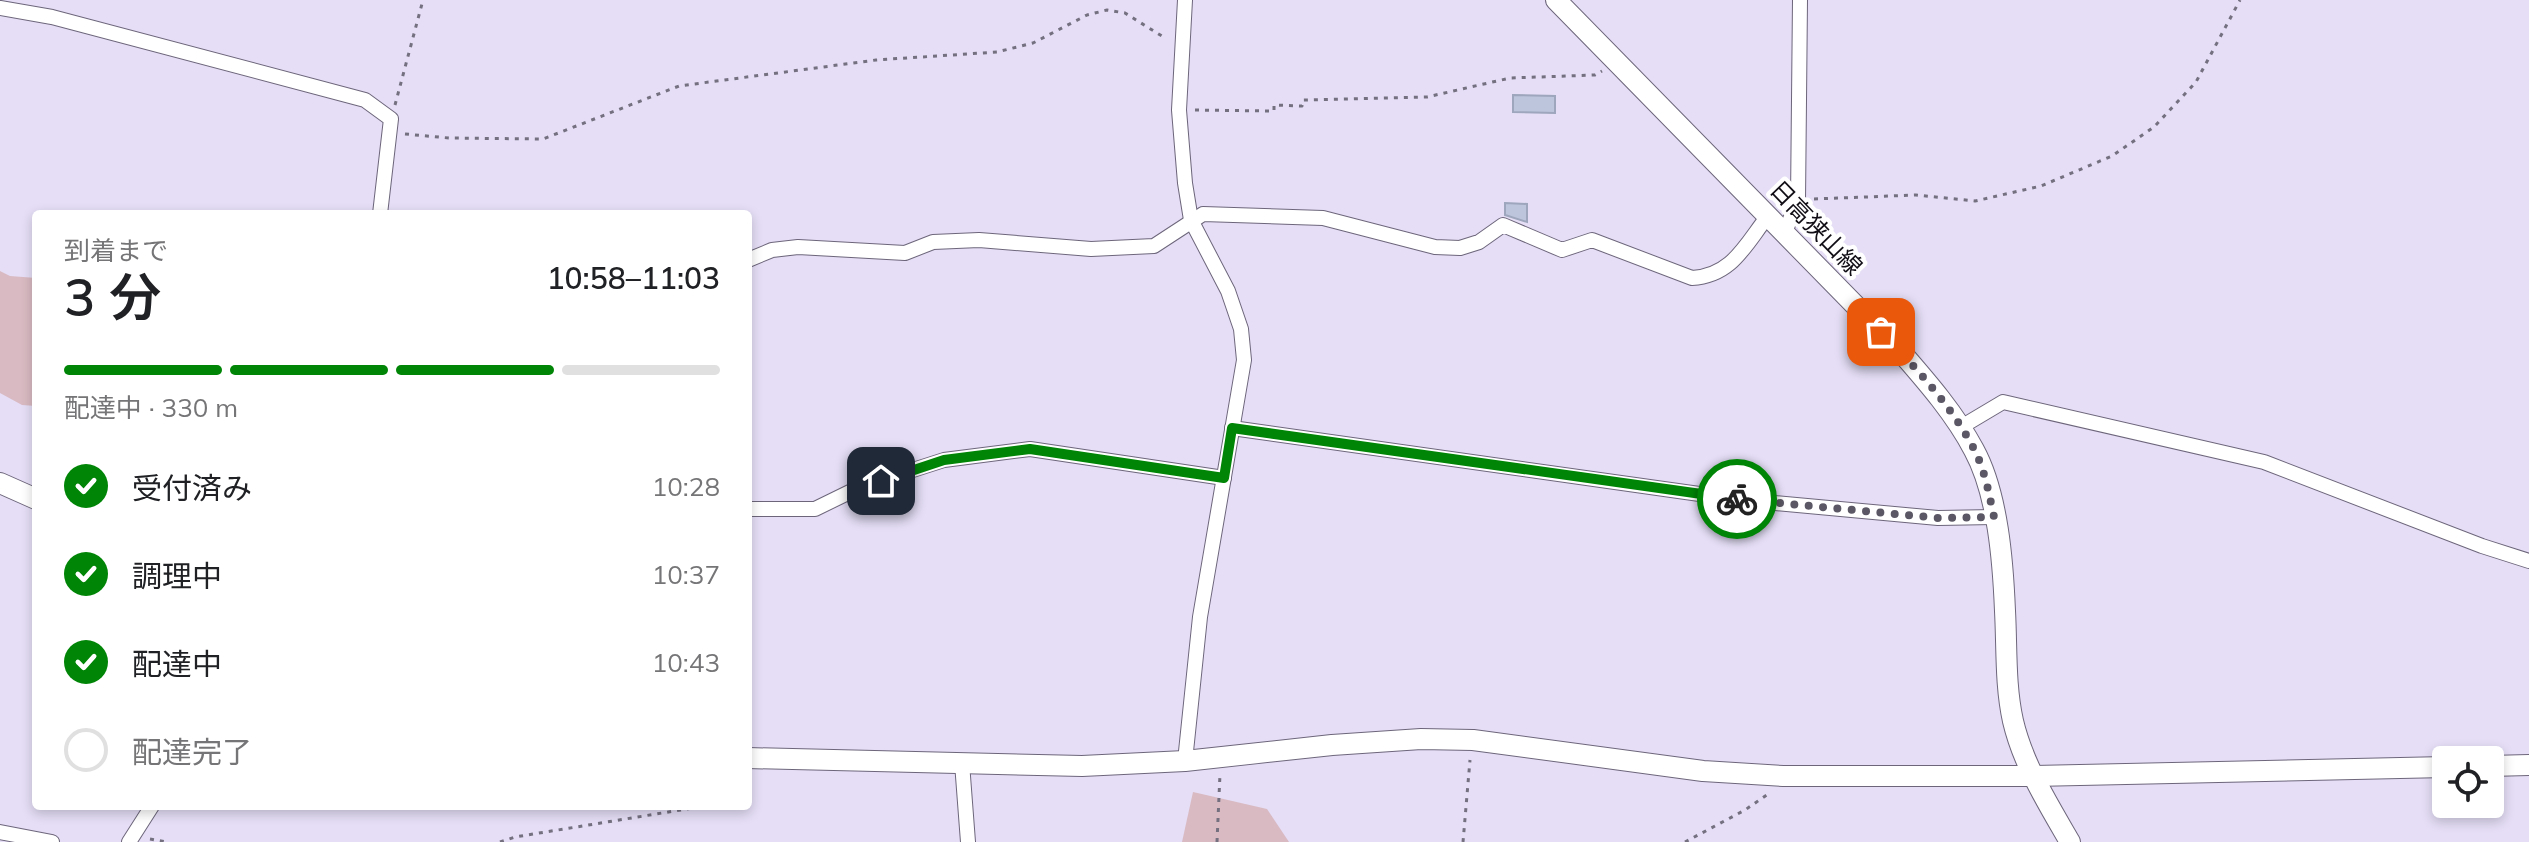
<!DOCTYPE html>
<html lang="ja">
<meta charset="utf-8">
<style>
:root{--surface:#fff;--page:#f6f6f6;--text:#202124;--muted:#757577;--line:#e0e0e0;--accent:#008506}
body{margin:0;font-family:Mulish,"Noto Sans JP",sans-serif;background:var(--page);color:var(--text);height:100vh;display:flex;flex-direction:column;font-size:30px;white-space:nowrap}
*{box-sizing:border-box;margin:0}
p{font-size:26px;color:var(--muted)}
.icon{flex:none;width:44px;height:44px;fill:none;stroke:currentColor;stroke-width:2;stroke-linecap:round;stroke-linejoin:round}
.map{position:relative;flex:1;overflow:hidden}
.panel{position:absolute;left:32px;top:210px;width:720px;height:600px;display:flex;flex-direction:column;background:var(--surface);border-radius:8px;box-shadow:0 4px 12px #0003}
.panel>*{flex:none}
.buttons{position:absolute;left:2432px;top:746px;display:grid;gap:16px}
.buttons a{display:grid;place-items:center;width:72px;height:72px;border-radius:8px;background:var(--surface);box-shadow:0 4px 12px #0003;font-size:40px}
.pin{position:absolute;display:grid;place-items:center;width:68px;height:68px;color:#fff;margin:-34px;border-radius:16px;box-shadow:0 4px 12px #0006}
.courier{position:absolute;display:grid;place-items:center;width:80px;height:80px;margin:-40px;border:6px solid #008506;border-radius:50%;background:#fff;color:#222;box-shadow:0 2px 10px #0007}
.head em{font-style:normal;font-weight:600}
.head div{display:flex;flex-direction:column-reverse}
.head{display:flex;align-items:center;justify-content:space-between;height:136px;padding:0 32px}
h1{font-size:52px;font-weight:600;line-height:60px}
.bar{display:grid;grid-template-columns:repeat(4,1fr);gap:12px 8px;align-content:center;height:96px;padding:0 32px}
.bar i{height:10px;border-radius:6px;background:var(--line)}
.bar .selected{background:var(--accent)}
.bar p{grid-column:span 4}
ol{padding:0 32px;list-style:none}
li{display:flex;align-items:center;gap:24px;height:88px}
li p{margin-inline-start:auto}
li .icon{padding:8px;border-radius:50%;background:var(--accent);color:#fff;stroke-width:4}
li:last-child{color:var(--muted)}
li i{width:44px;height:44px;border:4px solid var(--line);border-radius:50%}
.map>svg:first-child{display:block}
</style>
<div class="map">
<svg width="2529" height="842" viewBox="0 0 2529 842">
<rect width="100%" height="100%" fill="#e5def6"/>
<g fill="#d9bac2">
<polygon points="0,271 10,276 36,278 36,406 22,405 0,393"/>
<polygon points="1193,792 1267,809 1289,842 1182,842"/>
</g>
<g fill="#bcc5dc" stroke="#9da6bc" stroke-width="2">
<polygon points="1513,95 1555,96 1555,113 1513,112"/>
<polygon points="1505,203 1527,204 1527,222 1505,215"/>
</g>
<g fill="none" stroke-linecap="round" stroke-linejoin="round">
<g stroke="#6d667b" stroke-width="16">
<g id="street">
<polyline points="1185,0 1179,110 1185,183 1191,220 1228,291 1241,329 1244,360 1200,617 1185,761"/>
<polyline points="0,8 52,17 365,100 391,119 380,214"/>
<polyline points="1785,232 1798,200 1800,0"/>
<path d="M748,260L772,250L798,247L905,253L933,242L979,240L1091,249L1154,246L1203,214L1323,218L1435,247L1460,248L1479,242L1503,225L1562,250L1592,240L1692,278C1732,276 1745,245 1768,216"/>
<polyline points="1961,427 2003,402 2264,462 2482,546 2529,561"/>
<polyline points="1232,428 1742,500 1938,518 1994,517"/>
<polyline points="748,509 815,509 860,487 944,460 1030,449 1224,478"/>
<polyline points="962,763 968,842"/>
<polyline points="0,832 52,842"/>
<polyline points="129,842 152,806"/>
</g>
</g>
<g stroke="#6d667b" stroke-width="22">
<g id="secondary">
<path d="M1556,0L1901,352C1928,383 1955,414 1974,450C1998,494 2003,562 2005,611C2007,647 2005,685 2013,721C2023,764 2048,804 2070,842"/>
<polyline points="0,483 36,499"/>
<polyline points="748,758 1082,766 1185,761 1332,745 1421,739 1473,740 1703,771 1783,776 2034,776 2446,767"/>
<polyline points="2490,766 2529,765"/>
</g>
</g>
<g stroke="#757080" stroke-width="3" stroke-dasharray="4 6" stroke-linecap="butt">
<polyline points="395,105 423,0"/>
<polyline points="1195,110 1274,111 1274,105 1302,106 1303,100 1427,97 1510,78 1595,75 1602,71"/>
<polyline points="405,134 449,138 543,139 679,86 876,60 997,52 1033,43 1087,15 1107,10 1125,13 1165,38"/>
<polyline points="1814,199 1916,195 1975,201 2041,186 2112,156 2154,127 2196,82 2240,0"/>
<polyline points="150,839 166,842"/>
<polyline points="500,842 515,837 705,806"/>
<polyline points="1217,842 1220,774"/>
<polyline points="1463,842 1470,760"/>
<polyline points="1685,842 1745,810 1768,794"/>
</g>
<use href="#street" stroke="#fff" stroke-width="14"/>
<use href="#secondary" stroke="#fff" stroke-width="20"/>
</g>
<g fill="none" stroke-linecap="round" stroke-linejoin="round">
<path stroke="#5b5764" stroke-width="8" stroke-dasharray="0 14.4" d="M1737,499L1938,518L1994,517C1989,494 1985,471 1975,451C1952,406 1916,368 1881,332"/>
<polyline stroke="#008506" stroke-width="10" points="881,481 944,460 1030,449 1224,478 1232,428 1737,499"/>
</g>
<g text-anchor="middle" stroke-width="8" stroke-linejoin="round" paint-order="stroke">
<g font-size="24" fill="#110e16" stroke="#fff">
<text transform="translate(1816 228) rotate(46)" y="8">日高狭山線</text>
</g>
</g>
</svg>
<div class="buttons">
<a><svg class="icon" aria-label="locate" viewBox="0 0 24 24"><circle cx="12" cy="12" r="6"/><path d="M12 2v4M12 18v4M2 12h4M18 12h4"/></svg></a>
</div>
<div class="pin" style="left:1881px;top:332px;background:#ea580c"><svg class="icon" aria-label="bag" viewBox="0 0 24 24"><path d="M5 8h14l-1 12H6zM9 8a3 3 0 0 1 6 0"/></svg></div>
<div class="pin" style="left:881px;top:481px;background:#1f2937"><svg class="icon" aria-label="home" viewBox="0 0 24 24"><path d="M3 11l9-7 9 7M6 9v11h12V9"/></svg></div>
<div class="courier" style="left:1737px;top:499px"><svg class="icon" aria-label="bike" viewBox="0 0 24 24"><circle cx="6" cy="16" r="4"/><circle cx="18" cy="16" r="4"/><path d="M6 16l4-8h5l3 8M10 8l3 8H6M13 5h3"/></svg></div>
<section class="panel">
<div class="head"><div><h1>3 分</h1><p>到着まで</p></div><em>10:58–11:03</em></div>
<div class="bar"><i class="selected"></i><i class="selected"></i><i class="selected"></i><i></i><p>配達中 · 330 m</p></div>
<ol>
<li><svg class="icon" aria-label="check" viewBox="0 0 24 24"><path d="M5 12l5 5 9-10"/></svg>受付済み<p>10:28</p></li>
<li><svg class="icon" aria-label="check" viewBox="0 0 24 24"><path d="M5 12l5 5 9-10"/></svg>調理中<p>10:37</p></li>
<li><svg class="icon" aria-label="check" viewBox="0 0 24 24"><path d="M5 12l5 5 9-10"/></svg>配達中<p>10:43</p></li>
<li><i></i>配達完了</li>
</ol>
</section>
</div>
